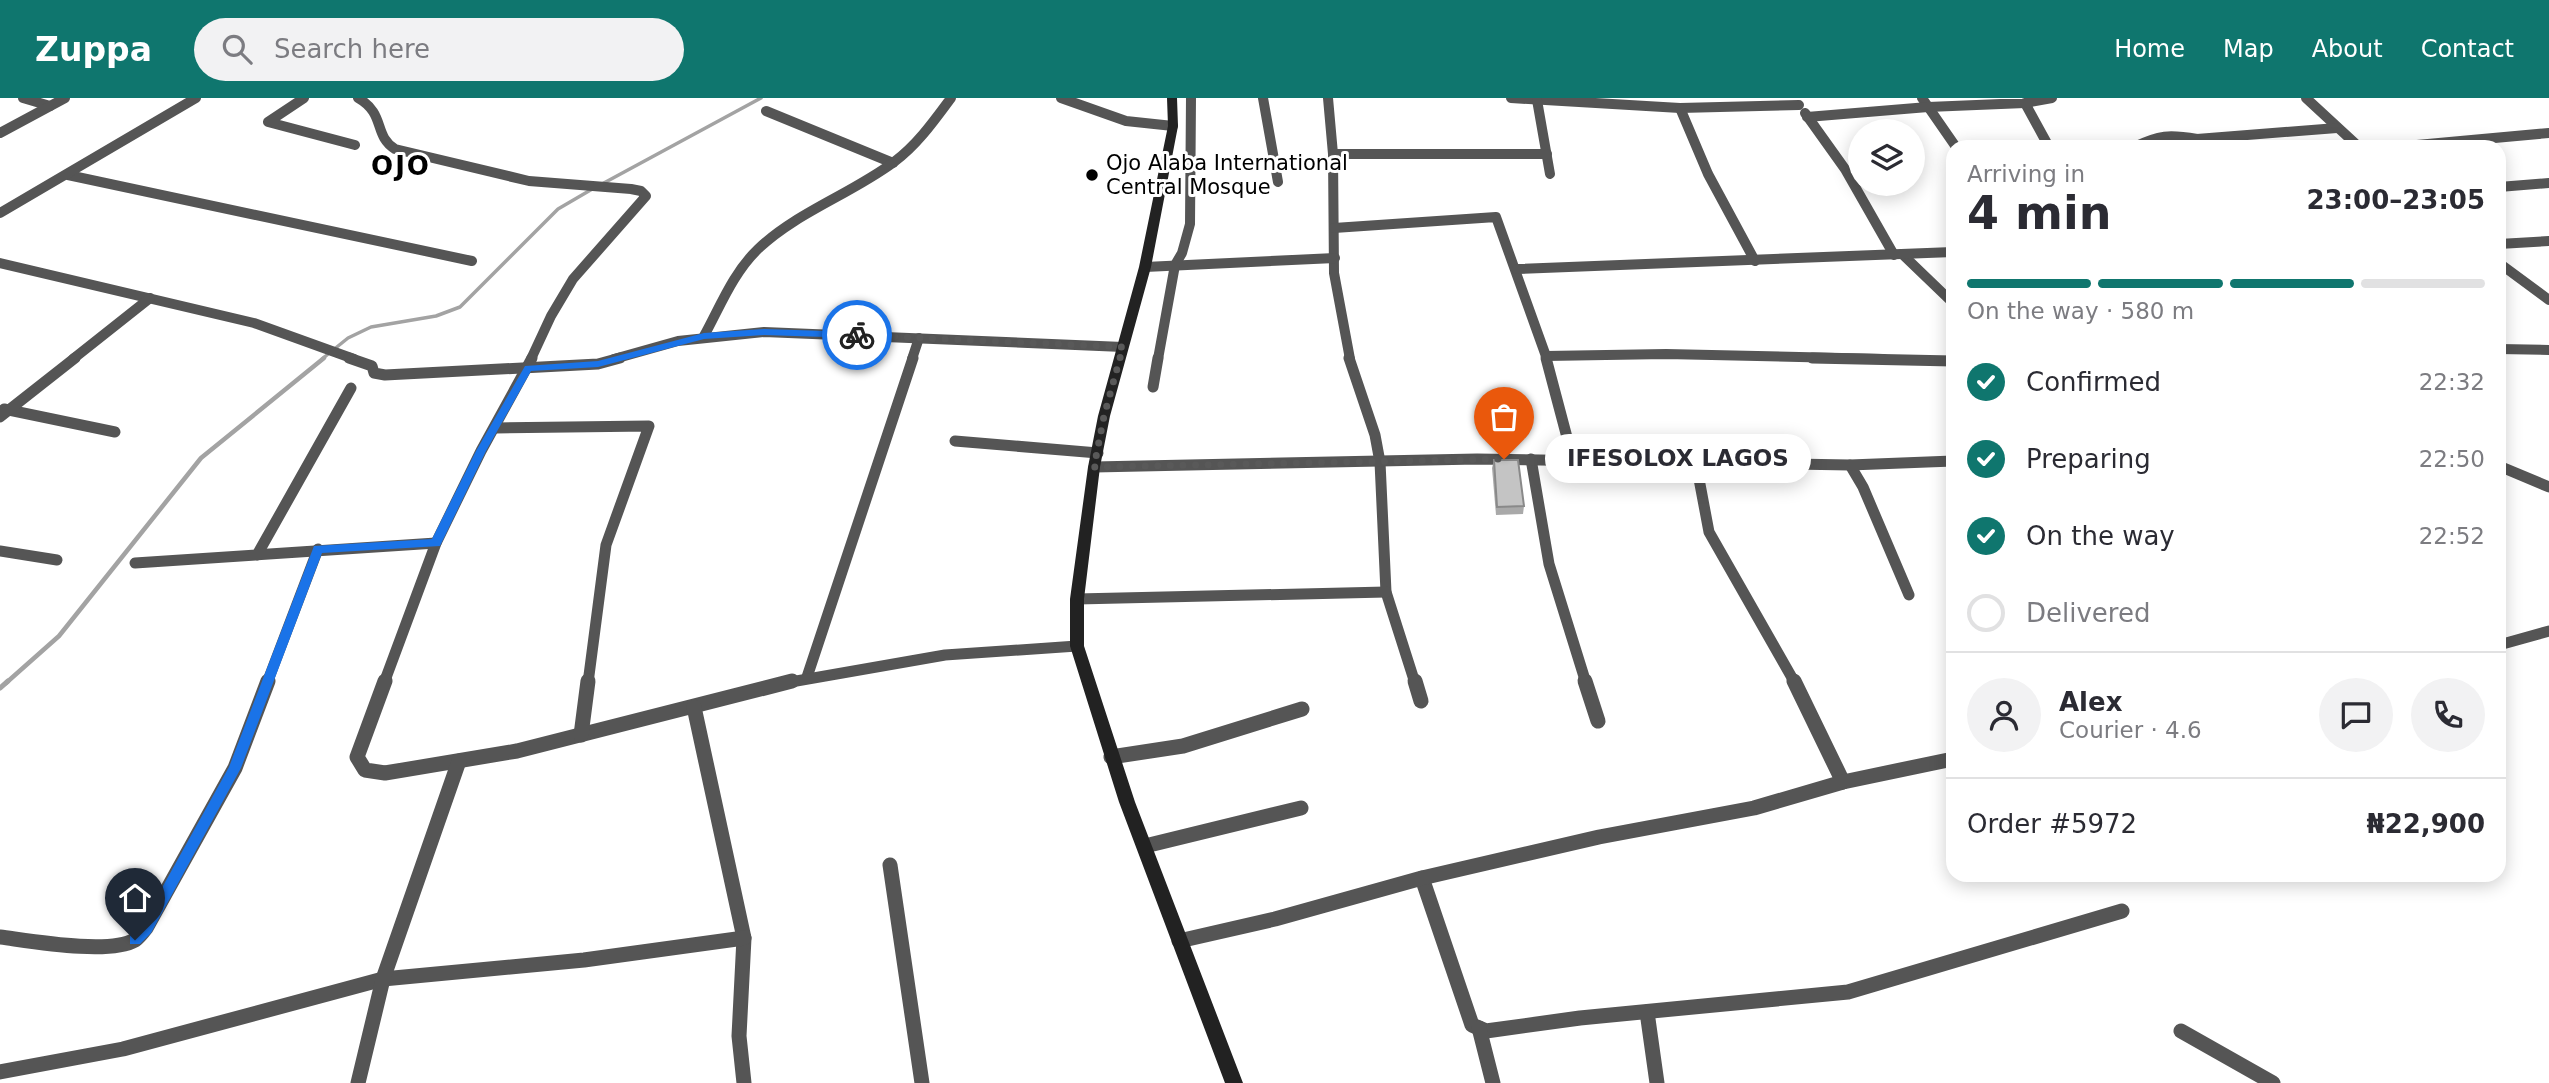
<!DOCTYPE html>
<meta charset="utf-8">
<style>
:root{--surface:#fff;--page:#f2f2f3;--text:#2b2b33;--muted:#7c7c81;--line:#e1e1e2;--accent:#0f766e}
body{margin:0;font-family:"DejaVu Sans",sans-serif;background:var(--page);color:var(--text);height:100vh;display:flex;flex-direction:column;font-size:26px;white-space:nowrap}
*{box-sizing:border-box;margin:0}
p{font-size:23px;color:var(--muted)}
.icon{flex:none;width:38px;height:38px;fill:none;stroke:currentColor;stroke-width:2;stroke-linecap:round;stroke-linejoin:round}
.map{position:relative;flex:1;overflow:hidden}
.panel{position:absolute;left:1946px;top:42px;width:560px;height:742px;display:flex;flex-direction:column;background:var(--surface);border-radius:21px;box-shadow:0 4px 18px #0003}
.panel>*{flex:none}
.controls{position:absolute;left:1848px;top:21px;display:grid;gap:14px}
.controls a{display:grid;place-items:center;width:77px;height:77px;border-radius:50%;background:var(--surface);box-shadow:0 4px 18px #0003;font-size:35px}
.pin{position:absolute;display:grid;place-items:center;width:60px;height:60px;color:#fff;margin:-72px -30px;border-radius:50% 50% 50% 0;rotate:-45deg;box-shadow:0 0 7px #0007}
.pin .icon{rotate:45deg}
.courier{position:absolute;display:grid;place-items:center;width:70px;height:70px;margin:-35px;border:5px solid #1a73e8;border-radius:50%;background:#fff;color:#222;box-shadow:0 2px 9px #0007}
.bubble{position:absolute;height:49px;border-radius:24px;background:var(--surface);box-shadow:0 4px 18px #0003;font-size:23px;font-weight:700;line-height:49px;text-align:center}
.head em{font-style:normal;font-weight:700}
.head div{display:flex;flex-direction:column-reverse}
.head{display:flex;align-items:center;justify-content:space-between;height:119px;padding:0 21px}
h1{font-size:46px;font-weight:700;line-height:52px}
.bar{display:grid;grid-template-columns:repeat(4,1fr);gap:10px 7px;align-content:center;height:84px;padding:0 21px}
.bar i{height:9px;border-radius:5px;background:var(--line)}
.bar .active{background:var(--accent)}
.bar p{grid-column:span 4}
.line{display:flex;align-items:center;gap:18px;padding:0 21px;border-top:2px solid var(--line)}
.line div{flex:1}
.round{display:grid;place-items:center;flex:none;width:74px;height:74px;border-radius:37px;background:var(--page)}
ol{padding:0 21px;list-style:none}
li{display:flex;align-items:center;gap:21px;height:77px}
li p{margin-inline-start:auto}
li .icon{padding:7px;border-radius:50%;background:var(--accent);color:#fff;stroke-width:4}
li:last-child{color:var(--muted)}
li i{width:38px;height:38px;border:4px solid var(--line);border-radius:50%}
header{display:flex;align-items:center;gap:42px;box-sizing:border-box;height:98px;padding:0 35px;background:var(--accent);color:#fff}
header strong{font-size:33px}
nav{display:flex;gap:38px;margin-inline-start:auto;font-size:24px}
.search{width:490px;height:63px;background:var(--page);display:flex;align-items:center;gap:18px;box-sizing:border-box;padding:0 24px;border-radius:38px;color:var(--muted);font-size:26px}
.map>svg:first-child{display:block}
</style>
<header>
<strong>Zuppa</strong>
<div class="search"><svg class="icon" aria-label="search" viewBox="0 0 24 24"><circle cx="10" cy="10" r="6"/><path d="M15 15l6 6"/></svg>Search here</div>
<nav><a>Home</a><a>Map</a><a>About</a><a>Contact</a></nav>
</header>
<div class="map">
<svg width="2549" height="985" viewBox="0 0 2549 985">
<rect width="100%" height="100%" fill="#fff"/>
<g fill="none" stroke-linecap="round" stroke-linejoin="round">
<g stroke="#a3a3a3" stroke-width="3.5">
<polyline points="602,86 761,0"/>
<polyline points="322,261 348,240 371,229 436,218 460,209 558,111 594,90"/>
</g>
<polyline stroke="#a3a3a3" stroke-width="4.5" points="6,585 59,538 201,360 324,260"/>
<polyline stroke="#a3a3a3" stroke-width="5" points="0,590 8,583"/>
<g stroke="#555" stroke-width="10">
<polyline points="23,0 50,8"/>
<polyline points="304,0 268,24 355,47"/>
<path d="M358,0C386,16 373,37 395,51L529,83L631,91L641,93L646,98L573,181L551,218L531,261"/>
<polyline points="1061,0 1126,23 1173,28"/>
<polyline points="1263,0 1278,84"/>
<polyline points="1328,0 1333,56 1334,175 1350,261"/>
<polyline points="1511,0 1680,10 1799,7"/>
<polyline points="1922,0 1956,49"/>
<polyline points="2306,0 2359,49"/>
<polyline points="1537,2 1550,76"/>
<polyline points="2025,5 2049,49"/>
<polyline points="1680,10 1708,76 1755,163"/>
<polyline points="766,13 893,65"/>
<polyline points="1805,15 1845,71 1894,157"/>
<polyline points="1807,19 1928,9 2025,5 2052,0"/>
<polyline points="0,35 65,0"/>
<path d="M2134,49C2159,37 2169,36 2197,41L2337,30"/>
<polyline points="2395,49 2549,35"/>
<polyline points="1333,56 1547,56"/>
<polyline points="68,77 472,163"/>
<polyline points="2499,89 2549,85"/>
<polyline points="0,115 196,0"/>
<polyline points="1334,130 1496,119 1547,261"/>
<polyline points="2499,146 2549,143"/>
<polyline points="1902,156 1953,205"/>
<polyline points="0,165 254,225 354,261"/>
<polyline points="2499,165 2549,202"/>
<polyline points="1145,169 1335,160"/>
<polyline points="1517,171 1953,154"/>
<path d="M704,238C720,209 733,175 758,151C797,114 851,96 894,64C917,47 934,23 951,0"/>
<polyline points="2499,251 2549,252"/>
<polyline points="1546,258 1666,256 1884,261"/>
<polyline points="73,261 150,200"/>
<polyline points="614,261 678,243 764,234 1123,249"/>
<polyline points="912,261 919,240"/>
<polyline points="1158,261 1175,167 1182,155 1190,126 1191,0"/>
</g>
<g stroke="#555" stroke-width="11">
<polyline points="349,260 372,268 374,275 385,277 598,266 620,260"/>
<polyline points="1349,260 1375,337 1380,364 1386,494 1415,585"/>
<polyline points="1546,260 1573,362"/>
<polyline points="1812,260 1953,263"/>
<polyline points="1153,289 1158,260"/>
<polyline points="4,311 115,334"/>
<polyline points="0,319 75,260"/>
<polyline points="496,330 649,328 606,447 588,585"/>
<polyline points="955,343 1098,355"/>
<polyline points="1531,361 1549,466 1586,585"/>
<polyline points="1696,365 1709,434 1795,585"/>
<polyline points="1850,367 1863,389 1909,497"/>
<polyline points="2499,368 2549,389"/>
<polyline points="1094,369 1477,361 1850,367 1953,363"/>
<polyline points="0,453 57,462"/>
<polyline points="257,457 351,290"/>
<polyline points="135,465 436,445"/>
<polyline points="1077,501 1386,494"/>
<polyline points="2499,547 2549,533"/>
<polyline points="807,579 913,260"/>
<polyline points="267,585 318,451"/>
<polyline points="384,585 436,445 481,353 532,260"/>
<polyline points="785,585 945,557 1077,548"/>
</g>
<g stroke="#555" stroke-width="15">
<polyline points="385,583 357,659 365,672 385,675 517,653 792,583"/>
<polyline points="1415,583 1421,603"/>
<polyline points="1585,583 1598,623"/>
<polyline points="1794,583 1843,684"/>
<polyline points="694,609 744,840 739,938 744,985"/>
<polyline points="581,637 588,583"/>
<polyline points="1111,659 1183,648 1302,611"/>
<polyline points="1145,748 1301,710"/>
<polyline points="890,767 922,985"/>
<polyline points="1422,780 1472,927 1486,933 1580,920 1848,894 2122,813"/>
<path d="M0,839C31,843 109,857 135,842C139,839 143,834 146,830L235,670L268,583"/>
<polyline points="1179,843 1275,821 1422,780 1599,739 1754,710 1843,684 1953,661"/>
<polyline points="1647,914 1657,985"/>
<polyline points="1479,930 1493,985"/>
<polyline points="2181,933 2273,985"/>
<polyline points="0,974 123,951 383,881 584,862 744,840"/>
<polyline points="358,985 383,881 459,663"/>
</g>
<polygon fill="#222" fill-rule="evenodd" points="1167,0 1177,0 1178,28 1151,169 1110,318 1100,369 1084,501 1084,548 1135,704 1243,985 1225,985 1119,704 1070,548 1070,501 1088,369 1098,318 1139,169 1168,28"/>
</g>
<polygon fill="#a9a9a9" points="1494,362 1524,408 1523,416 1496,417 1492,370"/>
<polygon fill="#c4c4c4" stroke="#898989" stroke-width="2" points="1494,362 1518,362 1524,408 1497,409"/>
<polygon fill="#1a73e8" points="764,231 857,234 862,237 857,240 764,237 704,241 598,269 531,273 486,353 440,448 322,455 241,670 151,835 140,846 130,846 130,837 141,826 153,806 229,669 314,448 432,441 476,353 525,268 598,263 704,235"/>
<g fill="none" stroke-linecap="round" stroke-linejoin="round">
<polyline stroke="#595959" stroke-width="7" stroke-dasharray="0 12.6" points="857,237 1123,249 1104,318 1094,369 1504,361"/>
</g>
<circle fill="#000" stroke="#fff" stroke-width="2.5" cx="1092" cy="77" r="7"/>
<g text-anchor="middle" stroke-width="6" stroke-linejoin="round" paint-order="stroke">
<g font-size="21" fill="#000" stroke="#fff" text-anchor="start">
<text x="1106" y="72">Ojo Alaba International<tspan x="1106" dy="24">Central Mosque</tspan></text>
</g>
<g font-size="26" font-weight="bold" letter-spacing="2" fill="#000" stroke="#fff">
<text x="401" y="77">OJO</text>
</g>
</g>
</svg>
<div class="controls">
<a><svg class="icon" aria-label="layers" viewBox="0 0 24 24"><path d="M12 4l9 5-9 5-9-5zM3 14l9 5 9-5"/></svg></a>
</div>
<div class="pin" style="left:1504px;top:361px;background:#ea580c"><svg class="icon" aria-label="bag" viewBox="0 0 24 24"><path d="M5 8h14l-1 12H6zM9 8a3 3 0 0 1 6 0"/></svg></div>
<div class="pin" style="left:135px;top:842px;background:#1f2937"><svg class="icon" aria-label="home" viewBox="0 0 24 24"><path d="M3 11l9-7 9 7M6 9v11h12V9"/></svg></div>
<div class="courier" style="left:857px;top:237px"><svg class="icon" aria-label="bike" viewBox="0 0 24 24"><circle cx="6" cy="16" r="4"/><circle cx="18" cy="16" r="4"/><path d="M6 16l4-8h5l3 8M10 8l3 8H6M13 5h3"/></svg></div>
<div class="bubble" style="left:1545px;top:336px;width:266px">IFESOLOX LAGOS</div>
<section class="panel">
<div class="head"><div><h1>4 min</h1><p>Arriving in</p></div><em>23:00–23:05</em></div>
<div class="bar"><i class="active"></i><i class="active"></i><i class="active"></i><i></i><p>On the way · 580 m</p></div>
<ol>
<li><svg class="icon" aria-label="check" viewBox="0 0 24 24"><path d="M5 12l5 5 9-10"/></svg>Confirmed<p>22:32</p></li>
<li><svg class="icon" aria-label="check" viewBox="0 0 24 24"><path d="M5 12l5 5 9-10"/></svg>Preparing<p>22:50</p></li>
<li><svg class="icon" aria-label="check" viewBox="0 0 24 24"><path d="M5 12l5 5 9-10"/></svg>On the way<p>22:52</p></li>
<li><i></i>Delivered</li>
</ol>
<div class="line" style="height:126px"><a class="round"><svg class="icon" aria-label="person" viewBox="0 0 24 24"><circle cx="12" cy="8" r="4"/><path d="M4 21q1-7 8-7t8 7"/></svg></a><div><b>Alex</b><p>Courier · 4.6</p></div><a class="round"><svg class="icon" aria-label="chat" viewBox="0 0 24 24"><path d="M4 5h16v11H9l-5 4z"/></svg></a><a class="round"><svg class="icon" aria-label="phone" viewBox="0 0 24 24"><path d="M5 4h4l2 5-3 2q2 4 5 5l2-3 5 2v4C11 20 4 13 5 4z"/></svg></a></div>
<div class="line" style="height:91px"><div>Order #5972</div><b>₦22,900</b></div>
</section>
</div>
